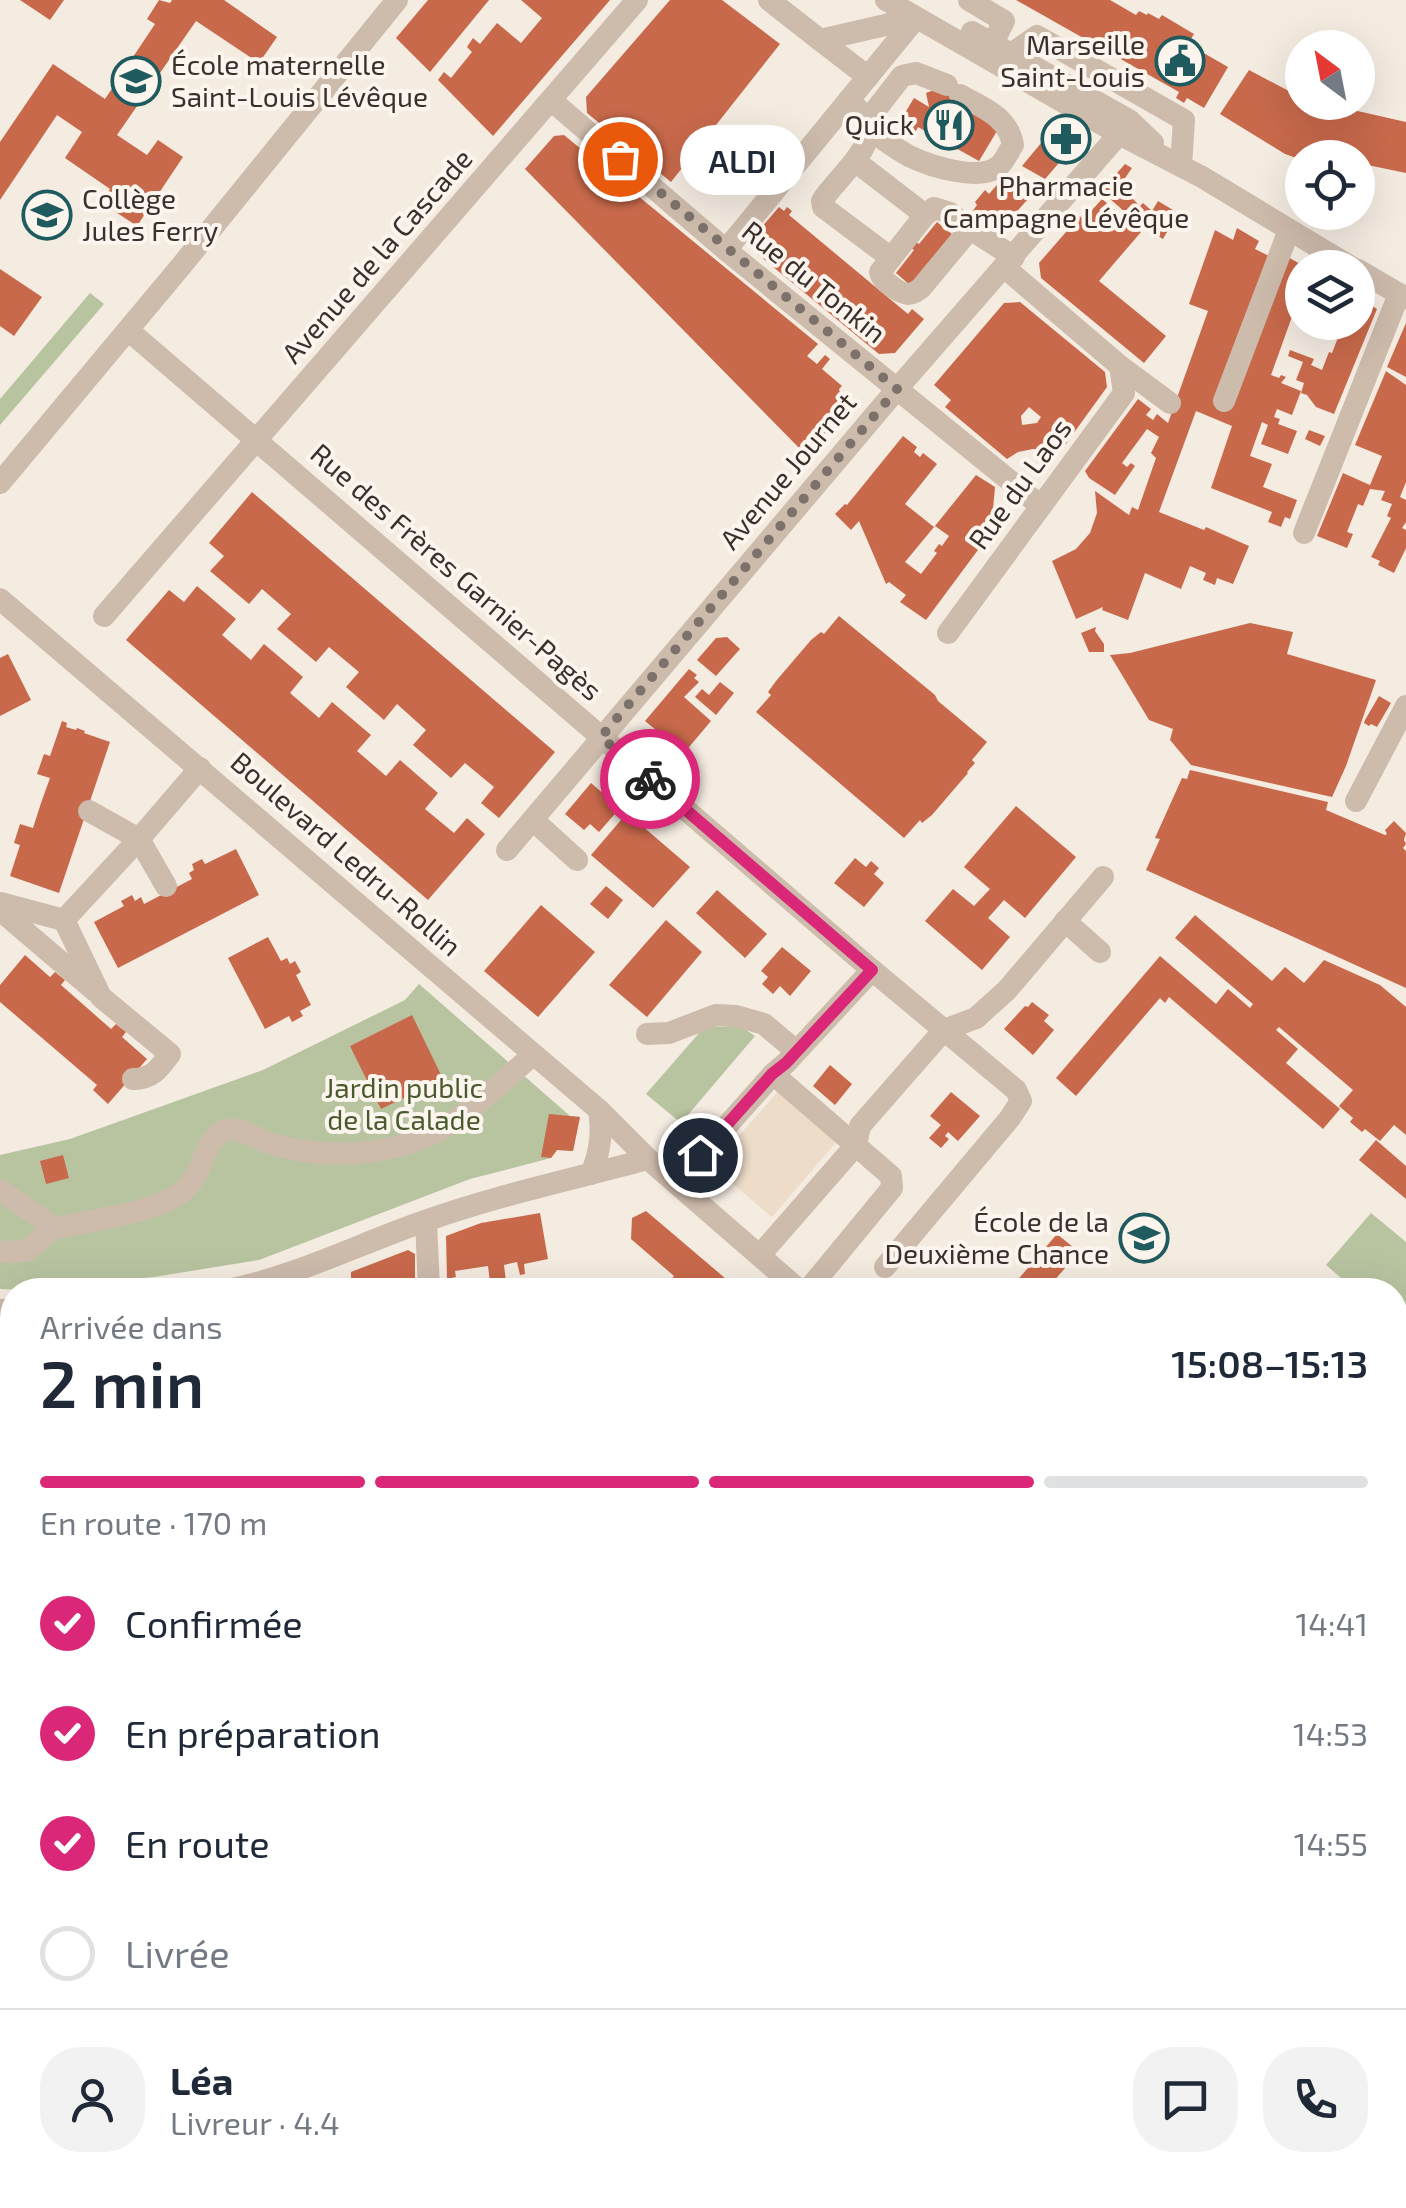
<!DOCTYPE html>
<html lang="fr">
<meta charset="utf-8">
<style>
:root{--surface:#fff;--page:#f2f2f3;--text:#1f2937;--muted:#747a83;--line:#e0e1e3;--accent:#db2777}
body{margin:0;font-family:"Exo 2",sans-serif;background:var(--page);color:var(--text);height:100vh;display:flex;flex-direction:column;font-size:38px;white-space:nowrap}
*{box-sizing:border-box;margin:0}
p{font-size:32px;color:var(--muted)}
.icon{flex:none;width:55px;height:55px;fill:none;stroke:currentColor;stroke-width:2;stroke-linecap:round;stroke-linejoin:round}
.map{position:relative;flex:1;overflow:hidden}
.drawer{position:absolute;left:0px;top:1278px;width:1408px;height:932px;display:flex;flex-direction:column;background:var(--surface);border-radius:40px 40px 0 0;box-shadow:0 10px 40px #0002}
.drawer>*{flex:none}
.needle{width:65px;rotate:328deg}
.buttons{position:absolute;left:1285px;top:30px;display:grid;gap:20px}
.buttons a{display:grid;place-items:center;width:90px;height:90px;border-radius:50%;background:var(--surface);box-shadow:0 10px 40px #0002;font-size:50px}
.pin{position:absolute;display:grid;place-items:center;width:85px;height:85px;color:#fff;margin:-42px;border:5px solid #fff;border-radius:50%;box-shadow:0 2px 10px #0007}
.courier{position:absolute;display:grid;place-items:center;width:100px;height:100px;margin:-50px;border:8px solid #db2777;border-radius:50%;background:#fff;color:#222;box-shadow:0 2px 12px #0007}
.bubble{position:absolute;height:70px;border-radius:35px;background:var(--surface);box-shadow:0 10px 40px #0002;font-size:32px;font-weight:600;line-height:70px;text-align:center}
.overview em{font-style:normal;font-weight:600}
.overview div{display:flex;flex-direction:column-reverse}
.overview{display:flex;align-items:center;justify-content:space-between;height:170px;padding:0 40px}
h1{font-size:65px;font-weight:600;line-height:75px}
.bar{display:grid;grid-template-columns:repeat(4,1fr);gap:15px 10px;align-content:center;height:120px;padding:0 40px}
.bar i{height:12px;border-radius:8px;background:var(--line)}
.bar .selected{background:var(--accent)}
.bar p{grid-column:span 4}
.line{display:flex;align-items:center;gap:25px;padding:0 40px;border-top:2px solid var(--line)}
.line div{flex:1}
.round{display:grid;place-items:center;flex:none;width:105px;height:105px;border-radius:40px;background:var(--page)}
ol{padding:0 40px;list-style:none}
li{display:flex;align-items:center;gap:30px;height:110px}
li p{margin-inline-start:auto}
li .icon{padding:10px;border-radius:50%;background:var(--accent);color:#fff;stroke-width:4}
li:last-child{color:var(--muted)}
li i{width:55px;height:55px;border:5px solid var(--line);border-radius:50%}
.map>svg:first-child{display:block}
</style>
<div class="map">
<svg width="1406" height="2208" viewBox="0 0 1406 2208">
<rect width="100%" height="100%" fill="#f4ebe1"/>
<g fill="#b8c4a0">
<polygon points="90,293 104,304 0,425 0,399"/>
<polygon points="419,984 570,1116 580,1117 573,1151 557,1150 551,1158 470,1179 259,1260 154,1277 26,1290 0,1289 0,1155 70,1139 263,1070 405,1000"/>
<polygon points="740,1026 755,1036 681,1123 646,1094 700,1032 709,1027"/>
<polygon points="1371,1213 1406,1242 1406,1335 1395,1325 1395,1290 1355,1290 1326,1265"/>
<polygon points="905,2198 1395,2198 1406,2208 889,2208"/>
</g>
<polygon fill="#ecdcc8" points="785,1084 844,1133 772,1217 712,1166"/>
<g fill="#c8694b" fill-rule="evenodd">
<polygon points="20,0 64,0 50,20"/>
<polygon points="159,0 170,3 172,0 224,0 277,37 259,63 196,21 117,135 147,155 158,140 183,157 137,226 102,203 110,189 65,158 82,132 57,115 0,200 0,142 53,64 105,99 155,24 147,19"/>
<polygon points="428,0 489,0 430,72 396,38"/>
<polygon points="521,0 610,0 493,136 438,80 444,72 451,78 472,52 467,47 473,38 480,44 497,23 521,43 542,18"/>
<polygon points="670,0 722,0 780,44 671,182 587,113 586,97"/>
<polygon points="1016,0 1110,0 1136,15 1139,11 1147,15 1148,13 1159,19 1162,15 1194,34 1188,44 1228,67 1204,108 1187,98 1184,103 1176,98 1179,92"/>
<polygon points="1249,70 1302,98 1302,102 1318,102 1406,122 1406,173 1358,163 1358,158 1332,158 1304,152 1302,160 1285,154 1220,114"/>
<polygon points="956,82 962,103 1000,126 979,161 918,127 915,133 899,123 914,98 929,107 926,93"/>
<polygon points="1056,125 1079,140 1045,179 1022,166"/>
<polygon points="564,135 818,344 807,356 817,364 825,355 830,359 822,369 842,386 839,389 841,397 836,403 840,417 806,455 525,169 554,136"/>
<polygon points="1125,164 1132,168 1123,181 1132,188 1128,194 1140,206 1143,203 1152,211 1158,201 1178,213 1163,239 1142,227 1101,191"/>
<polygon points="1003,178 1028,199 998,233 972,212 977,205 975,202 985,190 989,194"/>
<polygon points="1102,199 1141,232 1099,281 1166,336 1144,363 1041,278 1039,263 1080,216 1083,220"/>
<polygon points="779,207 784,211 787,207 792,211 789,215 908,314 912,309 924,319 895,353 879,354 755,252 754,236"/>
<polygon points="937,222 952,234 910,285 896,273 914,250 911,248 916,242 919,244"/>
<polygon points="1237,228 1259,241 1255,249 1269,256 1286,256 1302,265 1302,308 1299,306 1296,315 1299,316 1302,309 1302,318 1300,324 1294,322 1296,315 1293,314 1271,375 1279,378 1281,375 1286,377 1281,383 1301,391 1292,415 1277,409 1274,417 1280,419 1278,424 1297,431 1288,454 1261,444 1268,425 1262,422 1250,456 1272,464 1263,487 1297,500 1290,519 1285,517 1281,527 1268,522 1272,512 1211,488 1232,426 1196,411 1159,512 1204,530 1206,527 1249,546 1233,584 1217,578 1215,585 1203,580 1206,573 1190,566 1181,589 1145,573 1128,620 1102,610 1103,607 1076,619 1052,561 1076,549 1090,533 1097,513 1095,491 1129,515 1132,507 1138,510 1156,458 1151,453 1159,437 1147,429 1122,463 1127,467 1131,463 1135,466 1115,495 1089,478 1085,471 1138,399 1151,409 1146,415 1153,420 1157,414 1168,423 1208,311 1189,304 1215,230 1233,240"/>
<polygon points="0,269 42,297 14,336 0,326"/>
<polygon points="1358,297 1377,309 1334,414 1316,407 1307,395 1301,393 1304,383 1296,380 1303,362 1288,356 1290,350 1314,359 1311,365 1322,370 1329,352 1332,353 1344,322 1358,322"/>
<path d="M1020,302L1105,372L1107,387L1060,452L1033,449L1018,452L1007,459L945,407L951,400L934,385L1004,303ZM1029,407L1041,417L1037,423L1022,425L1021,416Z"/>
<polygon points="1406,323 1406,377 1387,367"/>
<polygon points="1386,371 1406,385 1406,482 1400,497 1406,500 1406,522 1402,528 1406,530 1406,548 1394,573 1378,565 1380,561 1371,557 1391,518 1387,516 1392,504 1381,500 1385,491 1370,489 1363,506 1358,504 1347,532 1353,534 1347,548 1317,536 1343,473 1370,485 1382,456 1355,445"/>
<polygon points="1309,430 1325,436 1320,446 1305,439"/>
<polygon points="903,436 917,447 914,452 920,457 923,453 937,464 905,504 934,527 905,562 921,574 937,553 934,551 939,544 942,546 949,536 935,526 976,475 995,487 993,509 995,527 926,620 900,602 906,595 889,582 886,584 859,521 851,530 835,514 845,504 847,505"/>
<polygon points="252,492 555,752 499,818 481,803 494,787 465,763 451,778 413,745 426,730 397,704 384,720 346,687 359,672 329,647 316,662 277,629 291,614 262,589 249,604 210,571 224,556 209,543"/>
<polygon points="197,586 236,619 222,635 251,660 264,644 303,677 290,693 319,718 332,702 371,735 357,751 386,776 400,760 438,793 425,809 454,833 467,818 485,834 428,900 126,640 169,590 184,602"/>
<polygon points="839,616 935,695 938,701 987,742 972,760 975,763 967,772 968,773 932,815 922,823 920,820 904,838 756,712 771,695 768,692 776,681 811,640 821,632 824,634"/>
<polygon points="1250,623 1293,632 1287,654 1376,680 1346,766 1332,797 1191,765 1170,740 1173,729 1149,720 1110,655 1130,653"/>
<polygon points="1096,627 1095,631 1104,644 1104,652 1089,652 1081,633"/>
<polygon points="727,637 740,649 716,676 697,660 716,638"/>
<polygon points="8,654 31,700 0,716 0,658"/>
<polygon points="689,669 697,675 694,678 699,682 684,697 711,721 684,753 645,721"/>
<polygon points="720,682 734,693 716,715 695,697 702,689 709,695"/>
<polygon points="1379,696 1391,703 1377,727 1371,724 1369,726 1364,723 1365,720"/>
<polygon points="62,721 67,723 66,727 76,730 77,728 85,731 84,733 110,742 59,893 10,876 20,845 14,843 20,824 33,828 41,803 50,778 37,774 44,754 50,756"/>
<polygon points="1190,770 1328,802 1326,810 1385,835 1387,834 1385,830 1394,821 1406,833 1404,840 1406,844 1403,848 1406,851 1406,988 1146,870 1159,841 1160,839 1155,838 1182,778 1187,779"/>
<polygon points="591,783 620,808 599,832 590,824 584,830 565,814"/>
<polygon points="1016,806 1076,857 1025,918 1004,900 988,918 1010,937 982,970 925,921 953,889 974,906 990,889 964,867"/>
<polygon points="627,813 690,867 653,908 591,855"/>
<polygon points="236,849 259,895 118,968 94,922 124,906 121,901 132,895 135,901 141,897 144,904 192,879 189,873 194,870 192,864 202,859 205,864"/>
<polygon points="855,858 866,867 871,861 879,868 874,874 884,883 864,907 834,883"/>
<polygon points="606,886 623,900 608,919 590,904"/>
<polygon points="717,890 767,934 745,958 696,913"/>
<polygon points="541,905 595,952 538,1017 484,971"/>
<polygon points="1195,915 1272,981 1285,967 1304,983 1324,960 1380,985 1406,1007 1406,1135 1394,1125 1380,1141 1365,1129 1362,1132 1350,1122 1353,1118 1339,1106 1353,1090 1279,1027 1276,1030 1298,1049 1286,1063 1340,1109 1323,1129 1169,997 1165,1003 1160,998 1076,1096 1056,1078 1160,956 1216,1004 1228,989 1250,1008 1253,1004 1175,938"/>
<polygon points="666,920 702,952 647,1017 609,985"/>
<polygon points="268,937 281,961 287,958 290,964 295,961 301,972 296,975 311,1005 300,1011 303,1016 292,1022 289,1016 265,1029 228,958"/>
<polygon points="782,947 811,971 790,996 780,986 773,994 762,984 768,977 761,971"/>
<polygon points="25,955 50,977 55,972 65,980 61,985 111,1029 116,1024 126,1032 122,1037 147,1059 108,1104 93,1090 97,1085 0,1002 0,985"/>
<polygon points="1032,1002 1049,1015 1044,1021 1054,1030 1033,1055 1004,1029 1025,1006 1028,1007"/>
<polygon points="412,1015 443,1079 381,1109 350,1046"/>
<polygon points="830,1065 852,1084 835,1105 813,1086"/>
<polygon points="951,1092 980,1116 958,1141 948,1132 945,1136 949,1139 941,1148 929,1138 941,1125 930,1116"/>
<polygon points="549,1114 580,1117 573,1151 557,1150 551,1158 541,1157"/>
<polygon points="1376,1140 1406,1166 1406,1199 1359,1160"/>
<polygon points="63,1155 69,1178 46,1184 40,1161"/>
<polygon points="646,1211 672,1233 739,1290 692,1290 681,1281 677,1285 671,1280 674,1276 631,1239 632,1218"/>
<polygon points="540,1213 548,1259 524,1264 525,1274 520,1275 517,1262 504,1265 507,1290 491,1290 488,1266 455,1271 456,1277 447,1279 446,1236 481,1223"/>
<polygon points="1057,1234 1079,1252 1046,1290 1009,1290"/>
<polygon points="408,1250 415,1254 415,1290 351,1290 351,1272"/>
<polygon points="12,1375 12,1414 0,1416 0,1377"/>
<polygon points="0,1500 2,1500 4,1514 7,1514 10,1532 0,1533"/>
<polygon points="12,1585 12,1615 5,1616 12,1660 12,1736 0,1738 0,1587"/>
<polygon points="1406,1647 1406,1674 1395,1659 1395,1656"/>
<polygon points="1395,1683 1402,1695 1400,1696 1403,1701 1399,1703 1400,1705 1406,1701 1406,1733 1395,1716"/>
<polygon points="1406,1746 1406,1770 1395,1784 1395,1755"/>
<polygon points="1406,1774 1406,1957 1395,1970 1395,1787"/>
<polygon points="12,1871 12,1909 0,1911 0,1873"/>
<polygon points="0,1936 12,1960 12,2008 0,2015"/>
<polygon points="1406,1982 1406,2033 1399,2041 1406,2047 1406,2075 1395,2065 1395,1995"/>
<polygon points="9,2060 12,2064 12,2092 0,2077 0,2068"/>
<polygon points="1395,2125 1406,2135 1406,2208 1271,2208 1260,2198 1395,2198"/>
<polygon points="415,2198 445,2198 444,2208 413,2208"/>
</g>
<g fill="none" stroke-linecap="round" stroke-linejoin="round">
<g stroke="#cdbbac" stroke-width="22">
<polyline points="769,0 820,40"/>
<polyline points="886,0 1119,134 1202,177 1353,268"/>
<polyline points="969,0 1004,21 987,55"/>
<polyline points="972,32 1129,120 1153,143"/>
<polyline points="1006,63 1011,54 1037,36 1184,120 1181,166"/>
<polyline points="868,77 820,40 916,18"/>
<path d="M849,100C854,106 862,112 866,118C881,145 834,180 822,201L823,207L891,258"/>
<polyline points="552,101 726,250 1041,506"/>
<polyline points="867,121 902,76 916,73 947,85"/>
<path d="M870,129C882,139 895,148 909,156C930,166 981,183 1000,165C1005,160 1009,151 1013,145C1008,116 983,108 960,95"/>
<polyline points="855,161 925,215"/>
<path d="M934,208L950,213L970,229L921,288C917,291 913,294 908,294C897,292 882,281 880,272L925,215Z"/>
<polyline points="970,229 1014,257"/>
<polyline points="726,250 916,18"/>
<polyline points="1004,267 1120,366 1170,403"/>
<polyline points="1358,270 1406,298"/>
<polyline points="128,330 872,970"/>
<polyline points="1224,401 1289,230"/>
<polyline points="0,483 182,265 397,0"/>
<polyline points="1304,533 1399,294"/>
<polyline points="0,599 599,1110 648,1159 799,1290"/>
<polyline points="104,616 637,0"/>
<polyline points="948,633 1124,393 1120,366"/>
<polyline points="1356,801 1406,706"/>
<polyline points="89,811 139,839 166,886"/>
<polyline points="533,820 577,860"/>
<polyline points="507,850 897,389 1119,134"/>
<polyline points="0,903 64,920 139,839 200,768"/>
<polyline points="0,910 95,991"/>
<path d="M64,920L101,997L170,1054C159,1069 152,1079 133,1079"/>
<polyline points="1065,921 1100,952"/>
<polyline points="647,1034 669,1033 716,1015 736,1016 764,1024 796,1051"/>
<polyline points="773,1074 891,1176 892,1188 808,1290"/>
<path d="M591,1174C600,1153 603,1133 599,1110"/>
<polyline points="677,1182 773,1074 786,1063 872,970 944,1030 860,1126 856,1145 760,1255"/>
<path d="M0,1190L55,1228C90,1221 169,1212 191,1183C203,1168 205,1141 223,1131C227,1129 233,1129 237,1130C247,1132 256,1138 266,1142C277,1146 291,1149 303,1151C352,1158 408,1151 450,1124C480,1104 506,1078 533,1055"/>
<polyline points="426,1221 429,1290"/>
<polyline points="0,1252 26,1251 55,1228"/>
<polyline points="885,1267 1010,1118 1021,1101 1016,1090 944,1030 976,1018 1007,990 1103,877"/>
<path d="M228,1290C296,1276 359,1244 425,1221C498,1195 574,1179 648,1159"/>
<polyline points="0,1310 12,1309"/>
<polyline points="0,1359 12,1357"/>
<polyline points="12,1438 6,1453 12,1489"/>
<polyline points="1395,1588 1406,1579"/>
<polyline points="0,1835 12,1835"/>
<polyline points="1395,1986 1406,1973"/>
<polyline points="1395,2095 1406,2104"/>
<polyline points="150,2198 169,2208"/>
<polyline points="498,2208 499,2198"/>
<polyline points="658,2208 659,2198"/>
</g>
<g stroke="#3b302b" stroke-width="6" stroke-dasharray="2.5 8" stroke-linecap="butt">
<polyline points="0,2167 12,2174"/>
<polyline points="61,2198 84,2208"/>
<polyline points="89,2198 113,2208"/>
</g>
</g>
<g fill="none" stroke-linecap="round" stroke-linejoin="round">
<polyline stroke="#7c716b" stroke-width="10" stroke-dasharray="0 18" points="620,159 897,389 601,737 650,779"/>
<polyline stroke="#db2777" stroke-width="12" points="650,779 872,970 786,1063 772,1074 700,1155"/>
</g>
<defs>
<g id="civic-ring" transform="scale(2.5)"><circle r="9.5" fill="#fbf5ee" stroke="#1f5a5e" stroke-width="1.5"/><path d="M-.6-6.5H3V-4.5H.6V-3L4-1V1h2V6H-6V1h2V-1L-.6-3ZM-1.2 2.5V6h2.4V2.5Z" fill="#1f5a5e"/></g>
<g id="school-ring" transform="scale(2.5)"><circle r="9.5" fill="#fbf5ee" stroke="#1f5a5e" stroke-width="1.5"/><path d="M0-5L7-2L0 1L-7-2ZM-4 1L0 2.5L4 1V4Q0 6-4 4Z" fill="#1f5a5e"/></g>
<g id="restaurant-ring" transform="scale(2.5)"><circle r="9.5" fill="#fbf5ee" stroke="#1f5a5e" stroke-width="1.5"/><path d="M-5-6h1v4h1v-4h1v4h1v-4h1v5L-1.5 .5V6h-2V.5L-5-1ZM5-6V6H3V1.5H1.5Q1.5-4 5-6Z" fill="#1f5a5e"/></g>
<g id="pharmacy-ring" transform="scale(2.5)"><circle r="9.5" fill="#fbf5ee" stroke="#1f5a5e" stroke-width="1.5"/><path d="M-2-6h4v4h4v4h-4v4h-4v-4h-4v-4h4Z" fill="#1f5a5e"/></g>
<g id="university-ring" transform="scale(2.5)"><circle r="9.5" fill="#fbf5ee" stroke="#1f5a5e" stroke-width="1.5"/><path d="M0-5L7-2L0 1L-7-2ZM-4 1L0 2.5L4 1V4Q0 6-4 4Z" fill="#1f5a5e"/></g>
</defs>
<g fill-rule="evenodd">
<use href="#civic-ring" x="1180" y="61"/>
<use href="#school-ring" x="136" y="81"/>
<use href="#restaurant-ring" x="949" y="125"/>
<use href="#pharmacy-ring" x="1066" y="139"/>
<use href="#school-ring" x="47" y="215"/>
<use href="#university-ring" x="1144" y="1238"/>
</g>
<g text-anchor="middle" stroke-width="8" stroke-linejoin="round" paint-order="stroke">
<g font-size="28" fill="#3b302b" stroke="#fbf5ee" text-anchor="end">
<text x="1145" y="55">Marseille<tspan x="1145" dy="32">Saint-Louis</tspan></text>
<text x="171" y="75" text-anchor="start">École maternelle<tspan x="171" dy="32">Saint-Louis Lévêque</tspan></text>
<text x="914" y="135">Quick</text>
<text x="1066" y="196" text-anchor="middle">Pharmacie<tspan x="1066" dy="32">Campagne Lévêque</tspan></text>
<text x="82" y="209" text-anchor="start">Collège<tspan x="82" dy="32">Jules Ferry</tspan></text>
<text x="1109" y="1232">École de la<tspan x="1109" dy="32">Deuxième Chance</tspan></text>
</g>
<g font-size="28" fill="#3b302b" stroke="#fbf5ee">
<text transform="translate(377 256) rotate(-49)" y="10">Avenue de la Cascade</text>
<text transform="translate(814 282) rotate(39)" y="10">Rue du Tonkin</text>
<text transform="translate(788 471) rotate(-50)" y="10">Avenue Journet</text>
<text transform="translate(1020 484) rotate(-54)" y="10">Rue du Laos</text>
<text transform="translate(456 572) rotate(41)" y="10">Rue des Frères Garnier-Pagès</text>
<text transform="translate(346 854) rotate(41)" y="10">Boulevard Ledru-Rollin</text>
</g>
<g font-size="28" fill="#4a5a2e" stroke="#fbf5ee">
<text x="404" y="1098">Jardin public<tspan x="404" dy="32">de la Calade</tspan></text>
</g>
</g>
</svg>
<div class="buttons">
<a><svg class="needle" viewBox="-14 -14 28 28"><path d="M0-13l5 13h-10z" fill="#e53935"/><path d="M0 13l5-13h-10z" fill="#747a83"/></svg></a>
<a><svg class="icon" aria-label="locate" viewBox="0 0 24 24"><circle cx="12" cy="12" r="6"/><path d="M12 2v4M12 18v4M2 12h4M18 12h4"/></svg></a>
<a><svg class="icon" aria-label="layers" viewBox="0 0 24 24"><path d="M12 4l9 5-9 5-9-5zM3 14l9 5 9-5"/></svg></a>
</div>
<div class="pin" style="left:620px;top:159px;background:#ea580c"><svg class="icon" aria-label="bag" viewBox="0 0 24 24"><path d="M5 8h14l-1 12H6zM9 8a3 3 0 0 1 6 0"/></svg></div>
<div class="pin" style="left:700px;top:1155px;background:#1f2937"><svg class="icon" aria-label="home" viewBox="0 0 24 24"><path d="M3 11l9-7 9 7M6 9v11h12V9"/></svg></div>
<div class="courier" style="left:650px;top:779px"><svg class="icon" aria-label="bike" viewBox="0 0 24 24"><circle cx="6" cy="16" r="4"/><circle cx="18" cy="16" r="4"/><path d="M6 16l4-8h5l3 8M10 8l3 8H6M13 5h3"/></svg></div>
<div class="bubble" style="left:680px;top:125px;width:125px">ALDI</div>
<section class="drawer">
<div class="overview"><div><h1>2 min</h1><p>Arrivée dans</p></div><em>15:08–15:13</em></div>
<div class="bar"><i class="selected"></i><i class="selected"></i><i class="selected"></i><i></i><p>En route · 170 m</p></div>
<ol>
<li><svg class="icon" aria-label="check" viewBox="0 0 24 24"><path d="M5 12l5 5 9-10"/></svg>Confirmée<p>14:41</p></li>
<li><svg class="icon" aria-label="check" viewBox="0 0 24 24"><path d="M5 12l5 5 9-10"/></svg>En préparation<p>14:53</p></li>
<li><svg class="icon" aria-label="check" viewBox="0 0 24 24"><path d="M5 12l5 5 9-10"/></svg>En route<p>14:55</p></li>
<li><i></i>Livrée</li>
</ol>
<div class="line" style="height:180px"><a class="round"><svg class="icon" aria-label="person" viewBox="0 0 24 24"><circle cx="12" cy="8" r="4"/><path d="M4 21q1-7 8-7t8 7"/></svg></a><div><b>Léa</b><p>Livreur · 4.4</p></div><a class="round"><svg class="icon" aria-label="chat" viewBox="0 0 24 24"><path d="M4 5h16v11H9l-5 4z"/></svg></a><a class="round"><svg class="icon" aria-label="phone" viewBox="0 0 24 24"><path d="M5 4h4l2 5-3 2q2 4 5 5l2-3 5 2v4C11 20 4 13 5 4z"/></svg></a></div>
</section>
</div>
